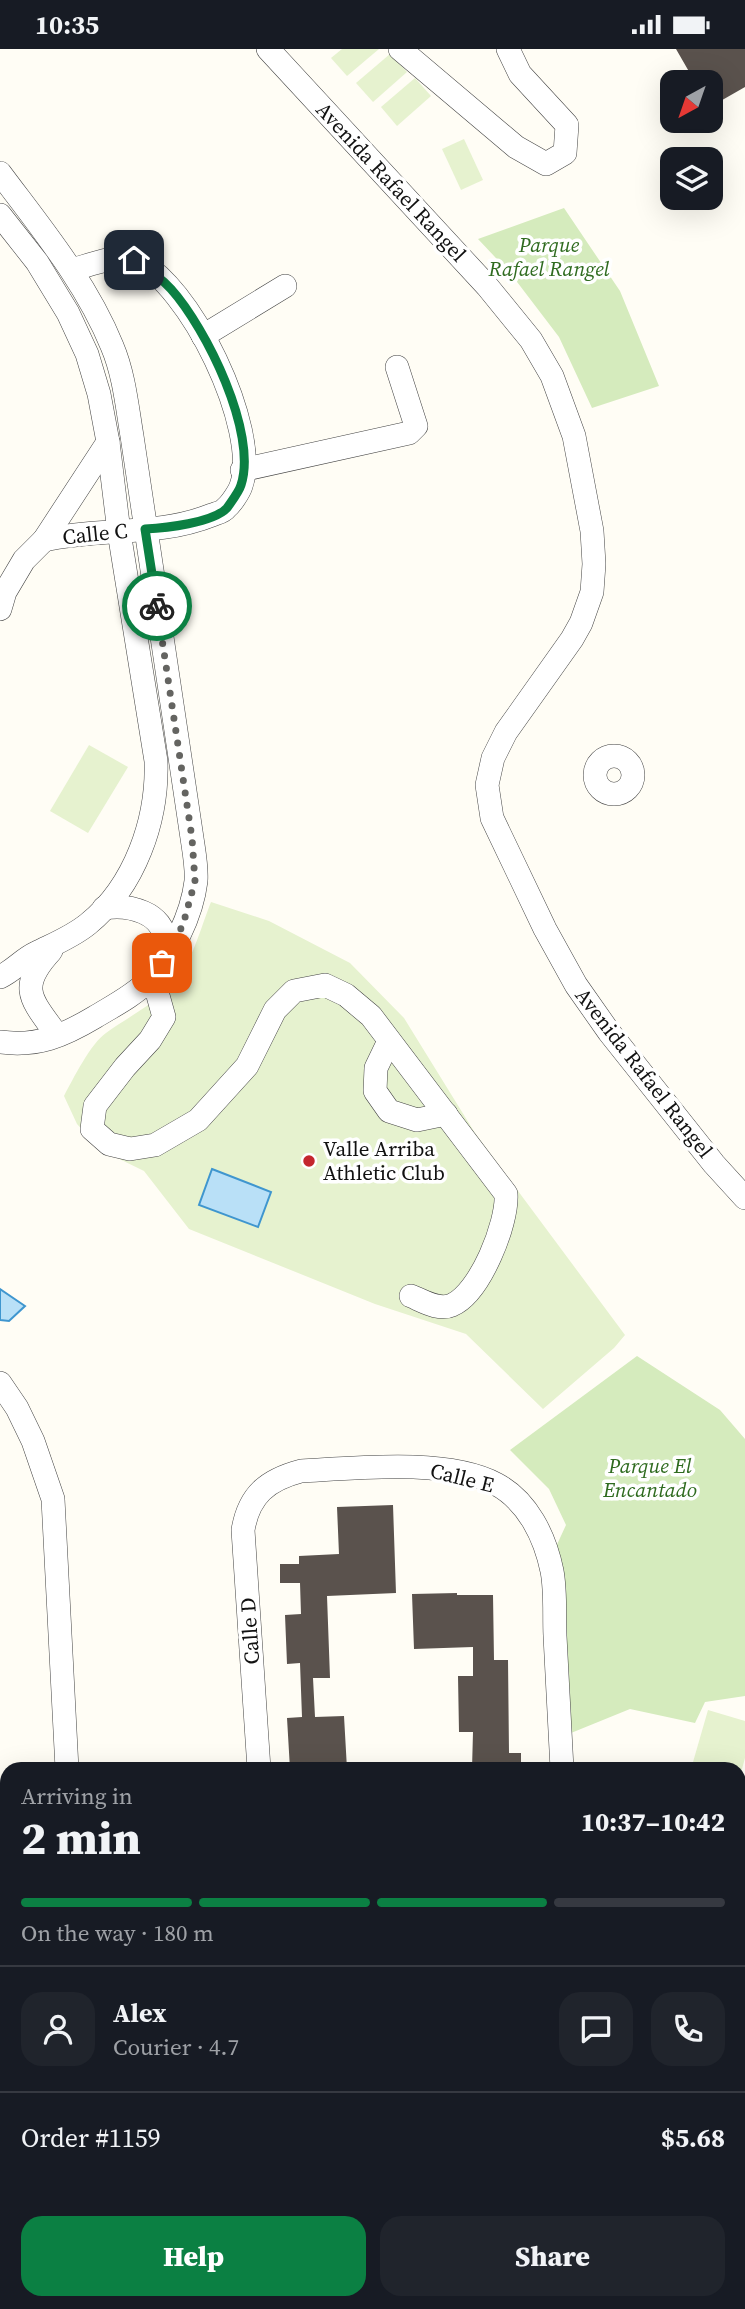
<!DOCTYPE html>
<meta charset="utf-8">
<style>
:root{--surface:#171b24;--page:#20242c;--text:#f1f3f6;--muted:#9ea1a6;--line:#363941;--accent:#0b8043}
body{margin:0;font-family:"Source Serif 4",serif;background:var(--page);color:var(--text);height:100vh;display:flex;flex-direction:column;font-size:26px;white-space:nowrap}
*{box-sizing:border-box;margin:0}
p{font-size:23px;color:var(--muted)}
.icon{flex:none;width:38px;height:38px;fill:none;stroke:currentColor;stroke-width:2;stroke-linecap:round;stroke-linejoin:round}
.map{position:relative;flex:1;overflow:hidden}
.details{position:absolute;left:0px;top:1713px;width:746px;height:548px;display:flex;flex-direction:column;background:var(--surface);border-radius:21px 21px 0 0;box-shadow:0 7px 28px #0002}
.details>*{flex:none}
.needle{width:46px;rotate:220deg}
.tools{position:absolute;left:660px;top:21px;display:grid;gap:14px}
.tools a{display:grid;place-items:center;width:63px;height:63px;border-radius:14px;background:var(--surface);box-shadow:0 7px 28px #0002;font-size:35px}
.pin{position:absolute;display:grid;place-items:center;width:60px;height:60px;color:#fff;margin:-30px;border-radius:14px;box-shadow:0 4px 10px #0006}
.courier{position:absolute;display:grid;place-items:center;width:70px;height:70px;margin:-35px;border:5px solid #0b8043;border-radius:50%;background:#fff;color:#222;box-shadow:0 2px 9px #0007}
.head em{font-style:normal;font-weight:800}
.head div{display:flex;flex-direction:column-reverse}
.head{display:flex;align-items:center;justify-content:space-between;height:119px;padding:0 21px}
h1{font-size:46px;font-weight:800;line-height:52px}
.bar{display:grid;grid-template-columns:repeat(4,1fr);gap:10px 7px;align-content:center;height:84px;padding:0 21px}
.bar i{height:9px;border-radius:5px;background:var(--line)}
.bar .selected{background:var(--accent)}
.bar p{grid-column:span 4}
.line{display:flex;align-items:center;gap:18px;padding:0 21px;border-top:2px solid var(--line)}
.line div{flex:1}
.round{display:grid;place-items:center;flex:none;width:74px;height:74px;border-radius:21px;background:var(--page)}
.button{display:flex;gap:14px;margin-top:auto;padding:14px 21px}
.button a{flex:1;height:80px;border-radius:21px;background:var(--accent);color:#fff;font-size:28px;font-weight:800;line-height:80px;text-align:center}
.button a+a{background:var(--page);color:var(--text)}
.status{display:flex;justify-content:space-between;align-items:center;height:49px;padding:0 35px;background:var(--surface);direction:ltr}
.status svg{height:19px;fill:currentColor}
.map>svg:first-child{display:block}
</style>
<div class="status"><b>10:35</b><svg viewBox="0 0 49 12"><path d="M0 12V9h3v3zM5 12V6h3v6zM10 12V3h3v9zM15 12V0h3v12zM26 1h20v11H26zM47 4h2v5h-2z"/></svg></div>
<div class="map">
<svg width="745" height="2260" viewBox="0 0 745 2260">
<rect width="100%" height="100%" fill="#fffdf5"/>
<g fill="#d5ebbd">
<polygon points="564,159 620,242 659,337 592,359 559,288 511,225 478,190"/>
<polygon points="637,1307 720,1361 745,1390 745,1647 705,1653 695,1674 630,1660 571,1684 554,1502 566,1476 549,1440 510,1401"/>
<polygon points="36,2254 98,2254 101,2260 35,2260"/>
</g>
<polygon fill="#b9dc9c" points="0,2150 7,2155 7,2254 36,2254 35,2260 0,2260"/>
<g fill="#e6f2cf">
<polygon points="342,0 379,0 347,27 331,9"/>
<polygon points="390,5 407,23 373,53 356,34"/>
<polygon points="415,29 431,47 397,77 381,58"/>
<polygon points="464,90 483,131 461,141 442,100"/>
<polygon points="89,696 128,718 88,784 50,762"/>
<path d="M211,853L269,872L350,914L404,969L475,1084L625,1286L614,1299L543,1360L466,1285L375,1255L189,1180L144,1122L101,1101L77,1075L64,1047C73,1030 91,994 106,984C128,968 153,956 172,936C191,917 201,878 211,853Z"/>
<polygon points="708,1661 745,1672 745,1709 739,1731 738,1720 691,1720"/>
<polygon points="745,1800 745,1922 739,1923 739,1802"/>
</g>
<g fill="#b9e0f7" stroke="#3f96cf" stroke-width="2">
<polygon points="212,1120 271,1143 258,1178 199,1156"/>
<polygon points="0,1240 25,1257 9,1272 0,1271"/>
</g>
<g fill="#5a524d">
<polygon points="676,0 745,0 745,38 710,58 710,33 695,33"/>
<polygon points="393,1456 396,1544 327,1547 330,1629 313,1629 315,1668 344,1667 347,1720 290,1720 287,1669 302,1668 300,1614 287,1615 285,1566 301,1565 300,1534 280,1534 280,1515 299,1515 299,1507 339,1505 337,1458"/>
<polygon points="457,1544 457,1546 493,1546 494,1611 508,1611 509,1704 521,1704 521,1720 472,1720 473,1683 459,1683 458,1627 473,1627 473,1598 414,1600 412,1545"/>
</g>
<g fill="none" stroke-linecap="round" stroke-linejoin="round">
<g stroke="#444" stroke-width="24">
<g id="minor">
<polyline points="268,0 487,237 531,291 552,327 574,387 592,482 594,515 592,543 581,574 572,590 506,683 493,709 487,736 492,769 545,880 576,936 609,983 714,1115 745,1149"/>
<polyline points="400,0 516,98 546,115 565,104 567,76 520,25 508,0"/>
<path d="M0,124C41,179 86,233 112,297C124,325 127,357 132,387L192,789C194,803 197,818 196,832C192,866 172,907 148,932C133,947 113,957 95,968C63,987 38,998 0,993"/>
<path d="M0,166L37,213L68,264L87,305L99,345L108,393L119,483L156,712C158,771 135,837 88,875C72,888 54,895 36,904C23,910 13,922 0,928"/>
<polyline points="203,287 285,237"/>
<polyline points="242,421 409,384 416,377 397,318"/>
<path d="M44,491C100,478 157,488 212,466C217,464 223,463 226,459C231,455 239,443 241,437C261,382 189,231 134,211C116,205 90,216 72,221"/>
<polyline points="0,560 5,543 24,511 44,491 108,393"/>
<circle cx="614" cy="726" r="19"/>
<path d="M104,859C128,855 165,863 165,894C165,900 163,906 162,911"/>
<path d="M51,902C17,939 31,950 57,986"/>
<path d="M146,934L157,943L164,968L150,991L125,1018L95,1057L92,1080L109,1095L130,1100L155,1096L198,1071L247,1017L275,961L294,942L325,936L346,946L371,967L506,1145C508,1174 480,1244 452,1256C439,1262 423,1252 411,1247"/>
<polyline points="389,992 376,1019 375,1042 389,1062 417,1071 446,1065"/>
<polyline points="0,1334 17,1359 33,1392 53,1450 67,1720"/>
<path d="M259,1720L243,1481C249,1446 267,1431 301,1422C355,1419 448,1409 496,1435C528,1452 545,1488 552,1522C556,1543 554,1566 555,1587C557,1631 560,1676 562,1720"/>
<polyline points="738,2236 745,2230"/>
<polyline points="116,2254 119,2260"/>
<polyline points="642,2254 645,2260"/>
<polyline points="708,2260 715,2254"/>
</g>
</g>
<use href="#minor" stroke="#fff" stroke-width="23"/>
</g>
<g fill="none" stroke-linecap="round" stroke-linejoin="round">
<polyline stroke="#646461" stroke-width="7" stroke-dasharray="0 12.6" points="157,557 192,789 195,832 184,872 175,894 162,914"/>
<path stroke="#0b8043" stroke-width="9" d="M134,211C147,219 160,228 171,240C206,279 258,384 241,436C239,443 231,453 227,459C213,474 165,479 145,480L157,557"/>
</g>
<circle fill="#c4262e" stroke="#fff" stroke-width="2.5" cx="309" cy="1112" r="7"/>
<g text-anchor="middle" stroke-width="7" stroke-linejoin="round" paint-order="stroke">
<g font-size="21" fill="#111" stroke="#fff">
<text transform="translate(391 133) rotate(47)" y="7">Avenida Rafael Rangel</text>
<text transform="translate(95 485) rotate(-6)" y="7">Calle C</text>
<text transform="translate(644 1024) rotate(52)" y="7">Avenida Rafael Rangel</text>
<text transform="translate(462 1429) rotate(14)" y="7">Calle E</text>
<text transform="translate(250 1582) rotate(-94)" y="7">Calle D</text>
</g>
<g font-size="21" font-style="italic" fill="#2f6b1f" stroke="#fff">
<text x="549" y="203">Parque<tspan x="549" dy="24">Rafael Rangel</tspan></text>
<text x="650" y="1424">Parque El<tspan x="650" dy="24">Encantado</tspan></text>
</g>
<g font-size="21" fill="#111" stroke="#fff" text-anchor="start">
<text x="323" y="1107">Valle Arriba<tspan x="323" dy="24">Athletic Club</tspan></text>
</g>
</g>
</svg>
<div class="tools">
<a><svg class="needle" viewBox="-14 -14 28 28"><path d="M0-13l5 13h-10z" fill="#e53935"/><path d="M0 13l5-13h-10z" fill="#9ea1a6"/></svg></a>
<a><svg class="icon" aria-label="layers" viewBox="0 0 24 24"><path d="M12 4l9 5-9 5-9-5zM3 14l9 5 9-5"/></svg></a>
</div>
<div class="pin" style="left:162px;top:914px;background:#ea580c"><svg class="icon" aria-label="bag" viewBox="0 0 24 24"><path d="M5 8h14l-1 12H6zM9 8a3 3 0 0 1 6 0"/></svg></div>
<div class="pin" style="left:134px;top:211px;background:#1f2937"><svg class="icon" aria-label="home" viewBox="0 0 24 24"><path d="M3 11l9-7 9 7M6 9v11h12V9"/></svg></div>
<div class="courier" style="left:157px;top:557px"><svg class="icon" aria-label="bike" viewBox="0 0 24 24"><circle cx="6" cy="16" r="4"/><circle cx="18" cy="16" r="4"/><path d="M6 16l4-8h5l3 8M10 8l3 8H6M13 5h3"/></svg></div>
<section class="details">
<div class="head"><div><h1>2 min</h1><p>Arriving in</p></div><em>10:37–10:42</em></div>
<div class="bar"><i class="selected"></i><i class="selected"></i><i class="selected"></i><i></i><p>On the way · 180 m</p></div>
<div class="line" style="height:126px"><a class="round"><svg class="icon" aria-label="person" viewBox="0 0 24 24"><circle cx="12" cy="8" r="4"/><path d="M4 21q1-7 8-7t8 7"/></svg></a><div><b>Alex</b><p>Courier · 4.7</p></div><a class="round"><svg class="icon" aria-label="chat" viewBox="0 0 24 24"><path d="M4 5h16v11H9l-5 4z"/></svg></a><a class="round"><svg class="icon" aria-label="phone" viewBox="0 0 24 24"><path d="M5 4h4l2 5-3 2q2 4 5 5l2-3 5 2v4C11 20 4 13 5 4z"/></svg></a></div>
<div class="line" style="height:91px"><div>Order #1159</div><b>$5.68</b></div>
<div class="button"><a>Help</a><a>Share</a></div>
</section>
</div>
